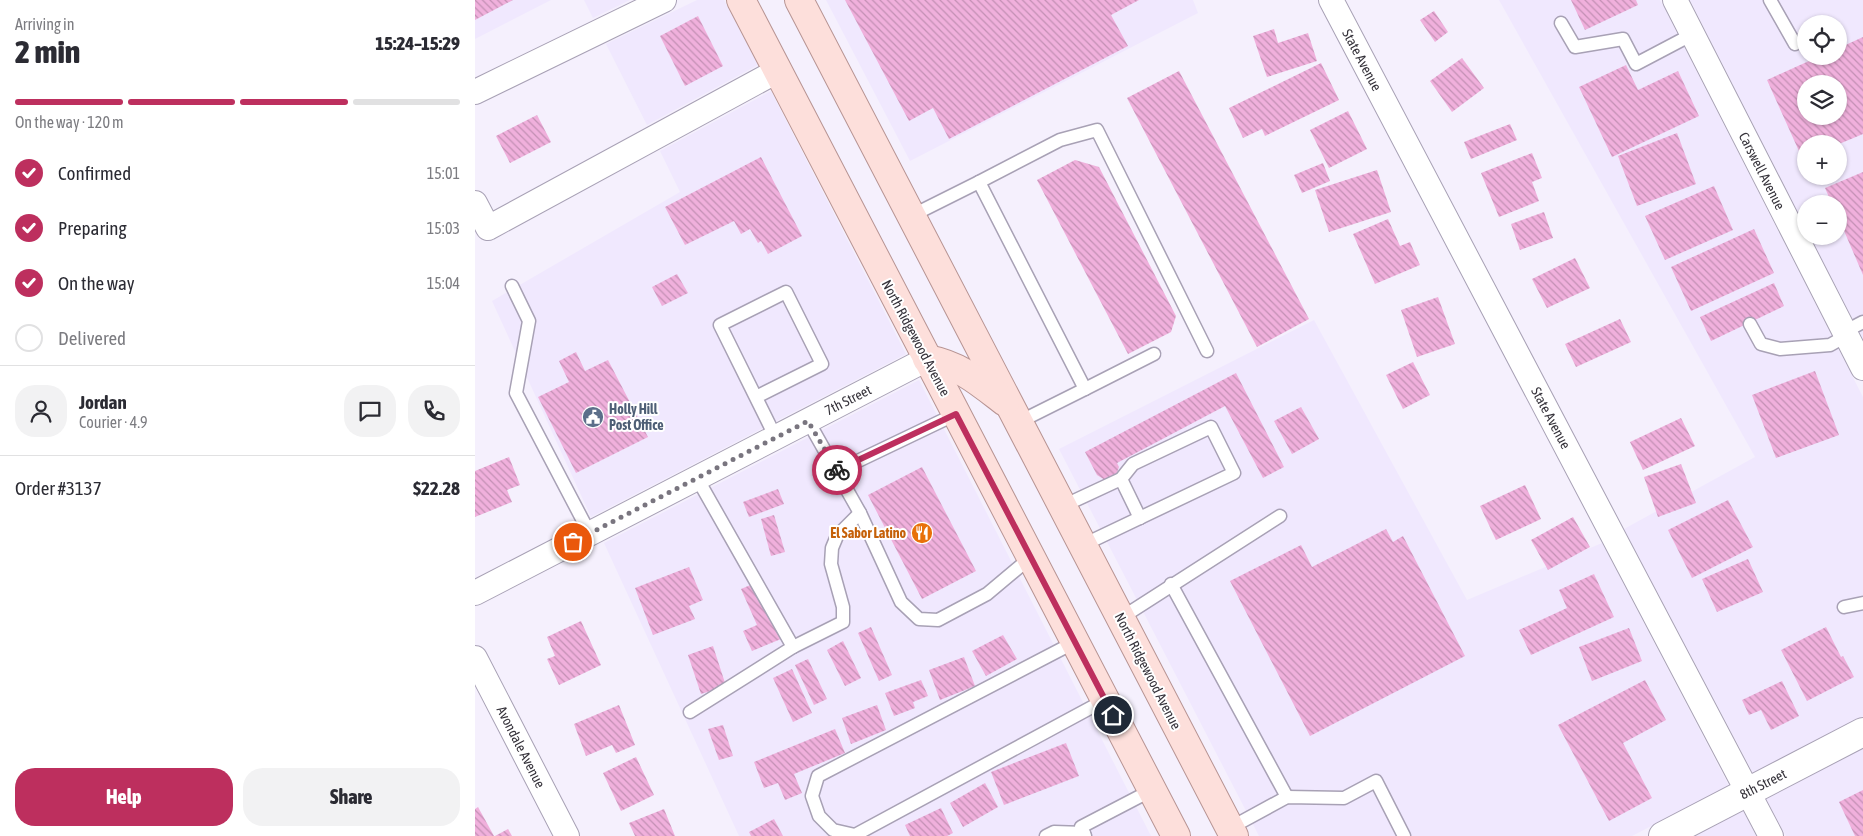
<!DOCTYPE html>
<meta charset="utf-8">
<style>
:root{--surface:#fff;--page:#f2f2f3;--text:#2b2b33;--muted:#7c7c81;--line:#e1e1e2;--accent:#bd2f5e}
body{margin:0;font-family:"Asap Condensed",sans-serif;background:var(--page);color:var(--text);height:100vh;display:flex;flex-direction:column;font-size:19px;white-space:nowrap}
*{box-sizing:border-box;margin:0}
p{font-size:16px;color:var(--muted)}
.icon{flex:none;width:28px;height:28px;fill:none;stroke:currentColor;stroke-width:2;stroke-linecap:round;stroke-linejoin:round}
.map{position:relative;flex:1;overflow:hidden}
.drawer{display:flex;flex-direction:column;background:var(--surface);width:475px}
.drawer>*{flex:none}
.tools{position:absolute;left:1322px;top:15px;display:grid;gap:10px}
.tools a{display:grid;place-items:center;width:50px;height:50px;border-radius:50%;background:var(--surface);box-shadow:0 1px 4px #0004;font-size:25px}
.pin{position:absolute;display:grid;place-items:center;width:42px;height:42px;color:#fff;margin:-21px;border:2px solid #fff;border-radius:50%;box-shadow:0 1px 5px #0007}
.courier{position:absolute;display:grid;place-items:center;width:50px;height:50px;margin:-25px;border:4px solid #bd2f5e;border-radius:50%;background:#fff;color:#222;box-shadow:0 1px 6px #0007}
.headline em{font-style:normal;font-weight:800}
.headline div{display:flex;flex-direction:column-reverse}
.headline{display:flex;align-items:center;justify-content:space-between;height:85px;padding:0 15px}
h1{font-size:32px;font-weight:800;line-height:38px}
.bar{display:grid;grid-template-columns:repeat(4,1fr);gap:8px 5px;align-content:center;height:60px;padding:0 15px}
.bar i{height:6px;border-radius:4px;background:var(--line)}
.bar .current{background:var(--accent)}
.bar p{grid-column:span 4}
.line{display:flex;align-items:center;gap:12px;padding:0 15px;border-top:1px solid var(--line)}
.line div{flex:1}
.round{display:grid;place-items:center;flex:none;width:52px;height:52px;border-radius:20px;background:var(--page)}
ol{padding:0 15px;list-style:none}
li{display:flex;align-items:center;gap:15px;height:55px}
li p{margin-inline-start:auto}
li .icon{padding:5px;border-radius:50%;background:var(--accent);color:#fff;stroke-width:4}
li:last-child{color:var(--muted)}
li i{width:28px;height:28px;border:2px solid var(--line);border-radius:50%}
.button{display:flex;gap:10px;margin-top:auto;padding:10px 15px}
.button a{flex:1;height:58px;border-radius:20px;background:var(--accent);color:#fff;font-size:20px;font-weight:800;line-height:58px;text-align:center}
.button a+a{background:var(--page);color:var(--text)}
main{display:flex;flex:1;min-height:0}
.map>svg:first-child{display:block}
</style>
<main>
<section class="drawer">
<div class="headline"><div><h1>2 min</h1><p>Arriving in</p></div><em>15:24–15:29</em></div>
<div class="bar"><i class="current"></i><i class="current"></i><i class="current"></i><i></i><p>On the way · 120 m</p></div>
<ol>
<li><svg class="icon" aria-label="check" viewBox="0 0 24 24"><path d="M5 12l5 5 9-10"/></svg>Confirmed<p>15:01</p></li>
<li><svg class="icon" aria-label="check" viewBox="0 0 24 24"><path d="M5 12l5 5 9-10"/></svg>Preparing<p>15:03</p></li>
<li><svg class="icon" aria-label="check" viewBox="0 0 24 24"><path d="M5 12l5 5 9-10"/></svg>On the way<p>15:04</p></li>
<li><i></i>Delivered</li>
</ol>
<div class="line" style="height:90px"><a class="round"><svg class="icon" aria-label="person" viewBox="0 0 24 24"><circle cx="12" cy="8" r="4"/><path d="M4 21q1-7 8-7t8 7"/></svg></a><div><b>Jordan</b><p>Courier · 4.9</p></div><a class="round"><svg class="icon" aria-label="chat" viewBox="0 0 24 24"><path d="M4 5h16v11H9l-5 4z"/></svg></a><a class="round"><svg class="icon" aria-label="phone" viewBox="0 0 24 24"><path d="M5 4h4l2 5-3 2q2 4 5 5l2-3 5 2v4C11 20 4 13 5 4z"/></svg></a></div>
<div class="line" style="height:65px"><div>Order #3137</div><b>$22.28</b></div>
<div class="button"><a>Help</a><a>Share</a></div>
</section>
<div class="map">
<svg width="1388" height="836" viewBox="0 0 1388 836">
<defs>
<pattern id="building-back-hatch" width="6" height="6" patternUnits="userSpaceOnUse" patternTransform="scale(1.25)"><rect width="6" height="6" fill="#f0b0dc"/><path d="M-1 5l2 2M0 0l6 6M5-1l2 2" fill="none" stroke="#c390b4"/></pattern>
</defs>
<rect width="100%" height="100%" fill="#f5f0fd"/>
<g fill="#f0e8fe" fill-rule="evenodd">
<polygon points="0,0 76,0 0,39"/>
<polygon points="109,0 155,0 118,18"/>
<polygon points="222,0 249,0 283,65 172,125 131,44"/>
<polygon points="351,0 718,0 723,13 435,161"/>
<polygon points="1024,0 1185,0 1388,397 1388,716 1278,773 1149,529 1280,457"/>
<path d="M1215,0H1388V339L1335,236H1364V204H1331V228ZM1331,24H1364V56H1331ZM1331,84H1364V116H1331ZM1331,144H1364V176H1331Z"/>
<polygon points="296,91 431,354 116,517 17,301 205,192 185,151"/>
<polygon points="839,320 992,600 1127,543 1254,786 1157,836 784,836 584,449"/>
<polygon points="444,380 676,836 264,836 129,543"/>
<polygon points="1388,748 1388,836 1311,836 1291,799"/>
<polygon points="1268,811 1281,836 1220,836"/>
</g>
<g fill="url(#building-back-hatch)" fill-rule="evenodd">
<polygon points="0,0 38,0 0,20"/>
<polygon points="370,0 664,0 636,15 653,46 474,139 458,108 434,121"/>
<polygon points="1096,0 1161,0 1163,5 1110,30"/>
<polygon points="959,11 973,32 960,42 945,20"/>
<polygon points="223,16 248,66 210,86 185,36"/>
<polygon points="799,29 803,43 833,33 842,61 792,77 778,36"/>
<path d="M1388,37V134L1364,144H1331V159L1328,160L1292,80L1345,56H1364V48ZM1331,84H1364V116H1331Z"/>
<polygon points="987,58 1009,88 977,112 955,81"/>
<polygon points="846,63 864,100 790,136 787,129 768,138 754,108"/>
<polygon points="1151,65 1163,90 1203,71 1224,116 1137,157 1104,87"/>
<polygon points="704,71 834,319 782,347 652,98"/>
<polygon points="873,111 892,149 854,168 835,130"/>
<polygon points="62,115 76,142 35,163 21,136"/>
<polygon points="1035,124 1042,140 996,159 989,142"/>
<polygon points="1202,133 1221,184 1162,206 1143,156"/>
<polygon points="1057,153 1067,178 1057,182 1064,201 1024,217 1006,173"/>
<polygon points="286,157 327,236 293,254 286,241 283,243 275,229 266,234 259,221 210,245 190,207"/>
<polygon points="600,160 624,167 701,316 696,332 653,354 562,180"/>
<polygon points="848,163 855,181 827,193 819,175"/>
<polygon points="902,170 916,212 854,232 840,190"/>
<polygon points="1388,172 1388,275 1364,219 1364,204 1357,204 1350,188"/>
<polygon points="1239,186 1258,230 1190,260 1170,216"/>
<polygon points="1069,212 1078,238 1045,250 1036,224"/>
<polygon points="913,219 925,246 935,242 945,265 900,284 878,234"/>
<polygon points="1279,229 1299,273 1216,311 1196,267"/>
<polygon points="1100,258 1115,288 1072,308 1057,279"/>
<polygon points="202,274 213,293 187,306 177,287"/>
<polygon points="1299,283 1309,306 1236,341 1225,317"/>
<polygon points="963,297 980,344 942,357 926,310"/>
<polygon points="1145,319 1156,342 1101,367 1090,344"/>
<polygon points="101,352 110,371 133,360 173,437 101,473 63,397 94,382 84,361"/>
<polygon points="938,362 955,395 928,409 911,375"/>
<polygon points="1340,371 1364,435 1301,458 1277,395"/>
<polygon points="761,373 809,467 788,478 750,406 642,463 644,467 641,475 630,480 622,475 610,452"/>
<polygon points="826,407 844,439 817,454 799,421"/>
<polygon points="1206,418 1220,446 1168,470 1155,442"/>
<polygon points="34,457 45,485 32,490 37,502 0,517 0,471"/>
<polygon points="1206,464 1221,503 1183,517 1169,477"/>
<polygon points="447,467 501,571 447,599 393,495"/>
<polygon points="1050,485 1066,519 1021,540 1005,506"/>
<polygon points="303,489 309,504 274,517 268,502"/>
<polygon points="1253,500 1278,547 1217,578 1193,530"/>
<polygon points="299,515 310,552 296,556 286,519"/>
<polygon points="1098,517 1115,547 1073,570 1056,540"/>
<polygon points="911,529 918,542 928,536 990,656 835,736 755,581 826,545 837,567"/>
<polygon points="1273,559 1288,592 1242,612 1227,579"/>
<polygon points="214,567 228,600 214,606 220,619 178,635 160,588"/>
<polygon points="1119,574 1139,617 1056,655 1044,630 1092,608 1084,590"/>
<polygon points="280,583 306,639 277,651 268,631 282,625 266,589"/>
<polygon points="106,621 126,665 84,685 72,659 80,656 72,637"/>
<polygon points="396,627 417,675 404,681 383,633"/>
<polygon points="1351,627 1366,657 1368,656 1379,677 1332,701 1306,650"/>
<polygon points="1154,628 1167,661 1117,681 1104,647"/>
<polygon points="528,635 542,659 511,676 497,651"/>
<polygon points="368,641 386,678 370,686 352,650"/>
<polygon points="238,646 251,686 226,694 213,655"/>
<polygon points="489,657 500,686 465,700 454,670"/>
<polygon points="333,659 352,699 339,705 320,665"/>
<polygon points="317,669 337,713 318,722 298,678"/>
<polygon points="446,680 453,696 438,702 440,708 419,716 410,693"/>
<polygon points="1170,680 1191,720 1148,743 1177,798 1134,821 1083,725"/>
<polygon points="1307,681 1324,716 1296,730 1286,710 1274,715 1267,700"/>
<polygon points="144,705 160,745 141,753 137,745 111,756 99,724"/>
<polygon points="402,705 411,730 376,744 367,718"/>
<polygon points="248,725 258,756 244,760 233,729"/>
<polygon points="360,729 370,753 319,774 327,793 310,800 303,783 289,788 279,762"/>
<polygon points="591,743 604,776 529,805 516,772"/>
<polygon points="161,757 179,795 146,811 128,773"/>
<polygon points="510,783 523,807 488,827 475,803"/>
<polygon points="1388,790 1388,836 1380,836 1364,802"/>
<polygon points="3,807 19,836 0,836 0,809"/>
<polygon points="466,808 478,833 472,836 435,836 430,825"/>
<polygon points="189,809 200,836 160,836 154,823"/>
<polygon points="299,819 308,836 276,836 274,832"/>
<polygon points="33,829 37,836 20,836"/>
</g>
<g fill="none" stroke-linecap="round" stroke-linejoin="round">
<g stroke="#a8a1b5" stroke-width="15">
<g id="lane">
<polyline points="1295,0 1320,44"/>
<polyline points="1086,23 1100,47 1148,39 1161,64 1218,34"/>
<polyline points="504,182 585,140 622,130 732,351"/>
<polyline points="436,216 504,182 610,389 544,422"/>
<polyline points="37,286 54,321 41,393 115,534"/>
<polyline points="1275,324 1286,344 1305,349 1355,345 1371,336"/>
<polyline points="1369,332 1388,322"/>
<polyline points="610,389 679,354"/>
<polyline points="281,397 347,364 311,292 245,325 301,438"/>
<polyline points="333,421 385,513 426,602 444,619 463,620 512,594 555,558"/>
<polyline points="362,471 481,414"/>
<polyline points="646,479 665,518"/>
<polyline points="588,506 646,479 658,464 736,427 759,473 608,545"/>
<polyline points="696,584 812,797"/>
<polyline points="1369,607 1388,603"/>
<polyline points="646,618 805,516"/>
<polyline points="600,642 343,776 337,796 344,816 358,830 380,835 630,700"/>
<polyline points="318,647 368,622 368,607 356,564 357,548 362,536 385,513"/>
<polyline points="215,712 318,647 222,478"/>
<polyline points="755,828 812,797 869,798 901,781 929,836"/>
<polyline points="571,836 579,832 609,833"/>
<polyline points="610,836 606,827 677,790"/>
</g>
</g>
<g stroke="#a8a1b5" stroke-width="26">
<g id="street">
<polyline points="856,0 1296,836"/>
<polyline points="1200,0 1388,368"/>
<polyline points="0,92 189,0"/>
<polyline points="0,203 13,228 302,71"/>
<polyline points="0,593 452,359"/>
<polyline points="0,658 92,836"/>
</g>
</g>
<g stroke="#a8a1b5" stroke-width="30">
<polyline id="secondary" points="1188,836 1388,732"/>
</g>
<g stroke="#b79493" stroke-width="30">
<g id="primary">
<polyline points="266,0 701,836"/>
<polyline points="324,0 759,836"/>
<path d="M452,359C485,365 504,382 530,402"/>
</g>
</g>
<use href="#lane" stroke="#fff" stroke-width="12"/>
<use href="#street" stroke="#fff" stroke-width="24"/>
<use href="#secondary" stroke="#fff" stroke-width="28"/>
<use href="#primary" stroke="#fddfdb" stroke-width="28"/>
</g>
<g fill="none" stroke-linecap="round" stroke-linejoin="round">
<polyline stroke="#79757f" stroke-width="5" stroke-dasharray="0 9" points="98,542 333,421 362,470"/>
<polyline stroke="#bd2f5e" stroke-width="6" points="362,470 481,414 638,715"/>
</g>
<defs>
<g id="civic-disc" transform="scale(1.125)"><circle r="9.5" fill="#5c6f8a" stroke="#fff"/><path d="M-.6-6.5H3V-4.5H.6V-3L4-1V1h2V6H-6V1h2V-1L-.6-3ZM-1.2 2.5V6h2.4V2.5Z" fill="#fff"/></g>
<g id="restaurant-disc" transform="scale(1.125)"><circle r="9.5" fill="#e8710a" stroke="#fff"/><path d="M-5-6h1v4h1v-4h1v4h1v-4h1v5L-1.5 .5V6h-2V.5L-5-1ZM5-6V6H3V1.5H1.5Q1.5-4 5-6Z" fill="#fff"/></g>
</defs>
<g fill-rule="evenodd">
<use href="#civic-disc" x="118" y="417"/>
<use href="#restaurant-disc" x="447" y="533"/>
</g>
<g text-anchor="middle" stroke-width="4" stroke-linejoin="round" paint-order="stroke">
<g font-size="14" fill="#36333b" stroke="#fff">
<text transform="translate(887 60) rotate(62)" y="5">State Avenue</text>
<text transform="translate(1287 171) rotate(63)" y="5">Carswell Avenue</text>
<text transform="translate(441 338) rotate(62)" y="5">North Ridgewood Avenue</text>
<text transform="translate(373 400) rotate(-27)" y="5">7th Street</text>
<text transform="translate(1076 418) rotate(62)" y="5">State Avenue</text>
<text transform="translate(673 671) rotate(63)" y="5">North Ridgewood Avenue</text>
<text transform="translate(46 747) rotate(63)" y="5">Avondale Avenue</text>
<text transform="translate(1288 784) rotate(-27)" y="5">8th Street</text>
</g>
<g font-size="14" font-weight="bold" fill="#4e5e75" stroke="#fff" text-anchor="start">
<text x="134" y="414">Holly Hill<tspan x="134" dy="16">Post Office</tspan></text>
</g>
<g font-size="14" font-weight="bold" fill="#c56008" stroke="#fff" text-anchor="end">
<text x="431" y="538">El Sabor Latino</text>
</g>
</g>
</svg>
<div class="tools">
<a><svg class="icon" aria-label="locate" viewBox="0 0 24 24"><circle cx="12" cy="12" r="6"/><path d="M12 2v4M12 18v4M2 12h4M18 12h4"/></svg></a>
<a><svg class="icon" aria-label="layers" viewBox="0 0 24 24"><path d="M12 4l9 5-9 5-9-5zM3 14l9 5 9-5"/></svg></a>
<a>+</a>
<a>−</a>
</div>
<div class="pin" style="left:98px;top:542px;background:#ea580c"><svg class="icon" aria-label="bag" viewBox="0 0 24 24"><path d="M5 8h14l-1 12H6zM9 8a3 3 0 0 1 6 0"/></svg></div>
<div class="pin" style="left:638px;top:715px;background:#1f2937"><svg class="icon" aria-label="home" viewBox="0 0 24 24"><path d="M3 11l9-7 9 7M6 9v11h12V9"/></svg></div>
<div class="courier" style="left:362px;top:470px"><svg class="icon" aria-label="bike" viewBox="0 0 24 24"><circle cx="6" cy="16" r="4"/><circle cx="18" cy="16" r="4"/><path d="M6 16l4-8h5l3 8M10 8l3 8H6M13 5h3"/></svg></div>
</div>
</main>
